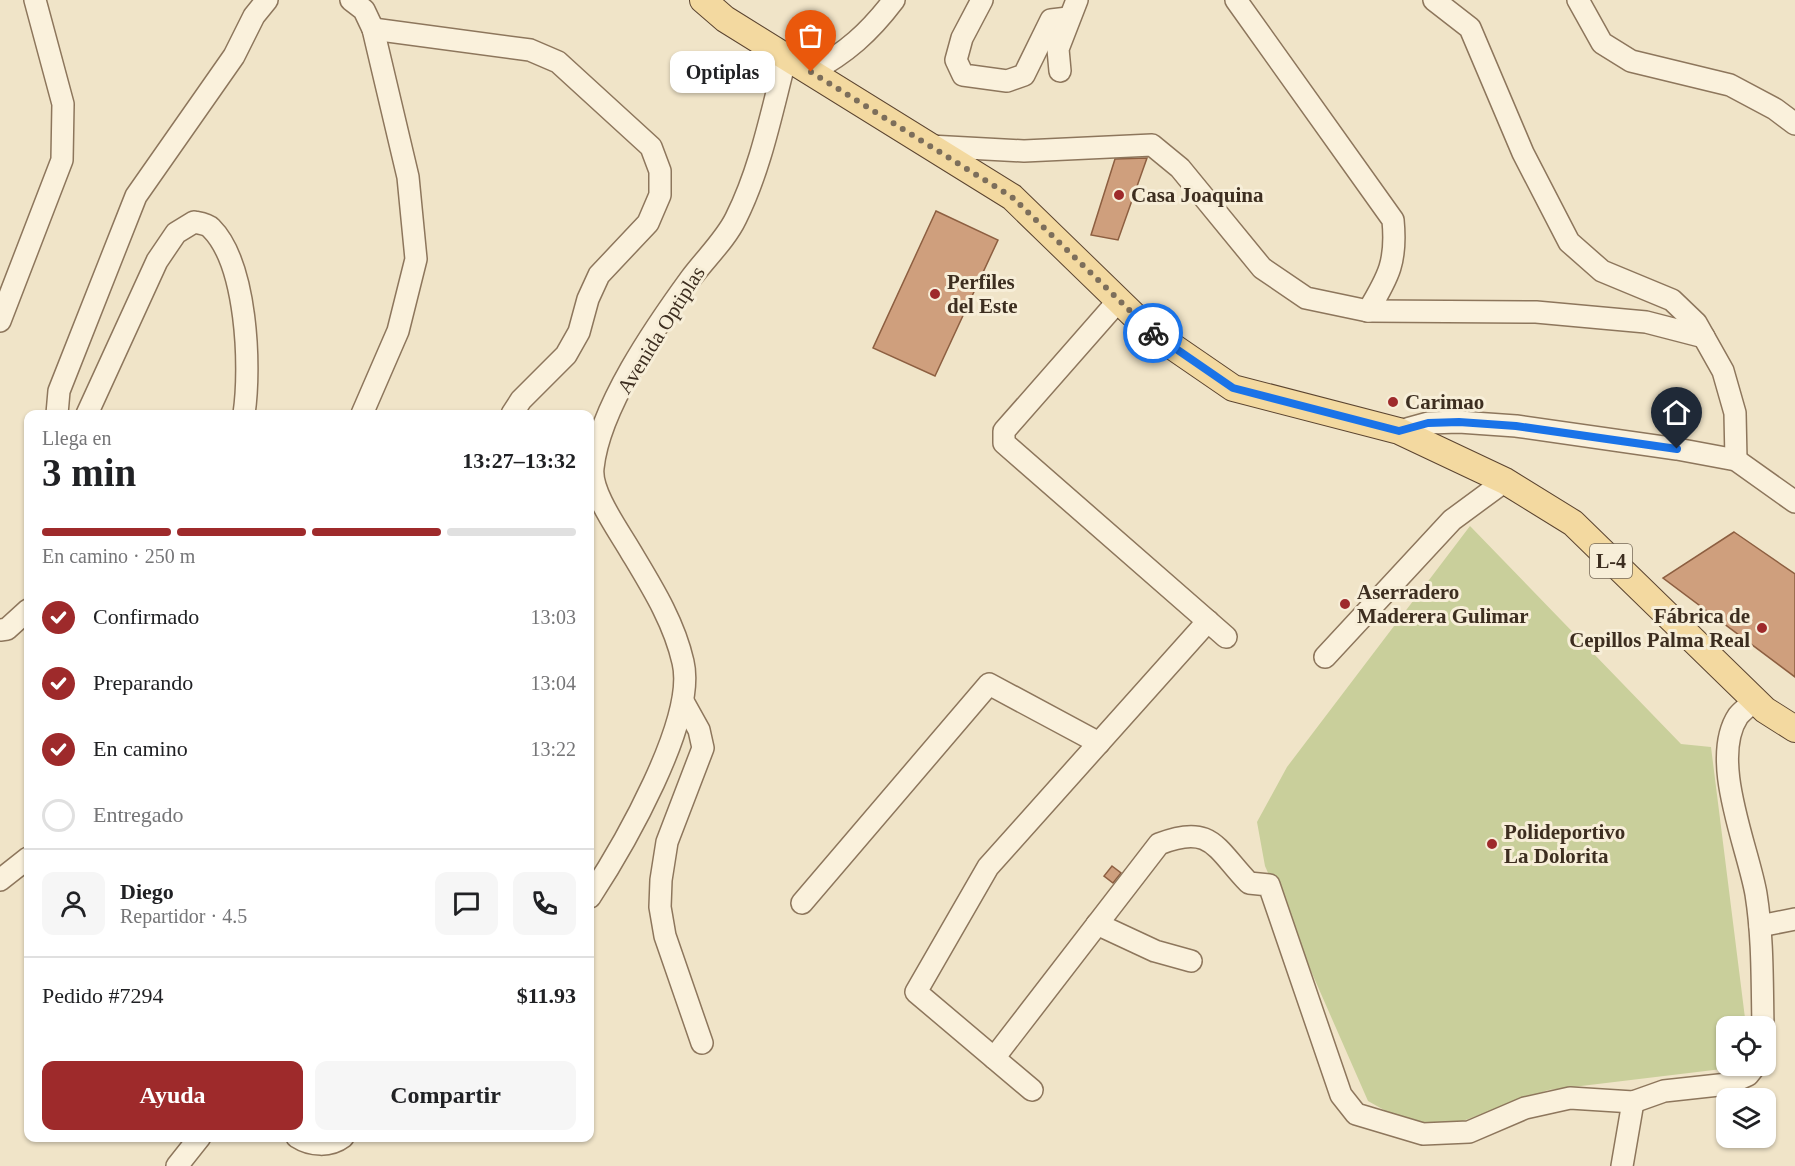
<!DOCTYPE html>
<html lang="es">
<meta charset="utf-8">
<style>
:root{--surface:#fff;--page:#f6f6f6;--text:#202124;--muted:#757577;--line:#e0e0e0;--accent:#9e2a2b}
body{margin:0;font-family:"Times New Roman",serif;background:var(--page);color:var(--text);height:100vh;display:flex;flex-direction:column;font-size:22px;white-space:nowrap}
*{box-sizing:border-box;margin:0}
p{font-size:20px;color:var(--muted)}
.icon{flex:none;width:33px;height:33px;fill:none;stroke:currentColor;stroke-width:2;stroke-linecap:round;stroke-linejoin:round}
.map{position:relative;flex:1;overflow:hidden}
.side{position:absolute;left:24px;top:410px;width:570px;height:732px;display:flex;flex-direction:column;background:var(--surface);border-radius:12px;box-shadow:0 2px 4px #0004}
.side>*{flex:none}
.fabs{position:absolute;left:1716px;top:1016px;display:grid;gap:12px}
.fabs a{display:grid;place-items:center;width:60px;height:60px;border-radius:12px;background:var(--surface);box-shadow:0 2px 4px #0004;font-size:30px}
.pin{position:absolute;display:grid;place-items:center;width:51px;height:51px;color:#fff;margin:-62px -26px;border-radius:50% 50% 50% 0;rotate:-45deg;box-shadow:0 0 6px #0007}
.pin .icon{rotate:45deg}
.courier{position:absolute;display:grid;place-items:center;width:60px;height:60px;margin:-30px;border:4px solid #1a73e8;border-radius:50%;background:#fff;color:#222;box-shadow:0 2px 8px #0007}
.bubble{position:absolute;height:42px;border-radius:12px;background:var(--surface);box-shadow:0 2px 4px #0004;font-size:20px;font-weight:700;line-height:42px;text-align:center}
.summary em{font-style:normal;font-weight:700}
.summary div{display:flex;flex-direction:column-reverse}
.summary{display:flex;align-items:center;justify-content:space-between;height:102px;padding:0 18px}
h1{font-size:39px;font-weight:700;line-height:45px}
.bar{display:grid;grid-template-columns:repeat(4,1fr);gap:9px 6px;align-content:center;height:72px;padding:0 18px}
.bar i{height:8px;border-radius:4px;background:var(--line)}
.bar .current{background:var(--accent)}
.bar p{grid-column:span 4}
.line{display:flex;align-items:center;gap:15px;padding:0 18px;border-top:2px solid var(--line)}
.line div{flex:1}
.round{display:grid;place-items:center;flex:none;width:63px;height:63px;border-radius:12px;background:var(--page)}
ol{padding:0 18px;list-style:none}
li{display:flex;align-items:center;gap:18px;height:66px}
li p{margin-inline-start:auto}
li .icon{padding:6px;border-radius:50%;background:var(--accent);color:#fff;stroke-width:4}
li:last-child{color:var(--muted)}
li i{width:33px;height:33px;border:3px solid var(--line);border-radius:50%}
.cta{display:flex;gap:12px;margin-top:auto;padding:12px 18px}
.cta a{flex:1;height:69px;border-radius:12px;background:var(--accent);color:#fff;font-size:24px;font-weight:700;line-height:69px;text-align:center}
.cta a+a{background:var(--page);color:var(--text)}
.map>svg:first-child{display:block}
</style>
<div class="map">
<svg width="1795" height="1166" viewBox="0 0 1795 1166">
<rect width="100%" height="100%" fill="#f0e4c8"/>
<polygon fill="#c9cf9b" points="1470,526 1681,744 1711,747 1746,1026 1726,1026 1728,1065 1722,1069 1548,1090 1427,1134 1368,1101 1265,866 1257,822 1287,767"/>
<g fill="#cf9f7d" stroke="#8d5f41" stroke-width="1.5">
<polygon points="1147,158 1118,240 1091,235 1115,159"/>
<polygon points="936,211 998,240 935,376 873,348"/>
<polygon points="1734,532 1795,574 1795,677 1663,578"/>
<polygon points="1112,866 1121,873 1113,883 1104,876"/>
</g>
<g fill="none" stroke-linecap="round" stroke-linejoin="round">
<g stroke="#8d765c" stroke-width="24">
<g id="minor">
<polyline points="351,0 364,10 373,29 408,177 416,259 398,331 362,414"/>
<polyline points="982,0 962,38 956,60 963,75 1007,81 1024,75 1051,20 1068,18"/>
<polyline points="1434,0 1470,28 1523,153 1569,242 1602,271 1672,300 1696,323 1723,371 1735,413 1736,460"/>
<polyline points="1578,0 1602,43 1631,61 1730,85 1775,109 1795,124"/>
<polyline points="373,29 530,50 558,62 651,147 660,171 660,195 648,223 599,275 588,299 579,332 566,355 521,400 512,414"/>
<polyline points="1060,71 1058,49 1077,0"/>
<path d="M811,72C846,53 869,33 894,0"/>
<path d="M930,146L1024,151L1152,145L1180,168L1262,268L1306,298L1368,311C1389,276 1397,261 1393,220L1236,0"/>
<polyline points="1119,300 1004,431 1004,443 1226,637"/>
<polyline points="1368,311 1536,312 1646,322 1704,337"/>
<polyline points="0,321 62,160 63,104 35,0"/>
<polyline points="57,414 59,391 136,196 234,56 254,16 267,0"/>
<path d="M87,414L157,261L176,233L194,222C199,223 207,224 211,228C247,264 251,366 244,414"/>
<polyline points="1399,431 1428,423 1459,422 1516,426 1677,449 1736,460 1795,502"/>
<polyline points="0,630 7,629 28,610"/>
<polyline points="1325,657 1452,520 1505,481"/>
<path d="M1754,701C1749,706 1742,711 1738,716C1709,760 1748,847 1756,894C1763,938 1762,982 1763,1026"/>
<polyline points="684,703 699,730 703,748 667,842 661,880 660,907 665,936 702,1043"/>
<polyline points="0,880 28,858"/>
<path d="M590,897C622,848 697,720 683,662C674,622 652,587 631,552C619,531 590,492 593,468C599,408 656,326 691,278C706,258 726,239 736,218C761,168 772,110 786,57"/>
<polyline points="802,903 989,684 1099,743"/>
<polyline points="1097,924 1155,951 1191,961"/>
<polyline points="1760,926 1795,919"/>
<path d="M994,1058L1159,844C1212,823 1216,849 1249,883L1269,885L1341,1095L1356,1114L1423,1134L1469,1132L1525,1108L1570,1098L1633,1102L1664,1091L1728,1084L1748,1075L1756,1065"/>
<polyline points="1032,1090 916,992 988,867 1208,621"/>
<path d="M297,1137C311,1146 330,1147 343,1137"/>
<polyline points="177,1166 200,1137"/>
<polyline points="1622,1166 1633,1102"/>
</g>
</g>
<g stroke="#5b4430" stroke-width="28">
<polyline id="major" points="703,0 725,19 1012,197 1150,331 1233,388 1399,431 1505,481 1573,523 1765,710 1795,729"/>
</g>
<use href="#minor" stroke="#faf1dc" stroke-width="21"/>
<use href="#major" stroke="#f3d9a0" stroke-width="26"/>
</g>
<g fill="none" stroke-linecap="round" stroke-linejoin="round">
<polyline stroke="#7c6e5b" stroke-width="6" stroke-dasharray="0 10.8" points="811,72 1012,197 1153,333"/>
<polyline stroke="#1a73e8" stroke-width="8" points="1153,333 1233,388 1399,431 1428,423 1459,422 1516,426 1677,449"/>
</g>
<g fill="#9e2a2b" stroke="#f7eed8" stroke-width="2">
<circle cx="1119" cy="195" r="6"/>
<circle cx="935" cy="294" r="6"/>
<circle cx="1393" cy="402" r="6"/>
<circle cx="1345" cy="604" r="6"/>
<circle cx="1762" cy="628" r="6"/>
<circle cx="1492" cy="844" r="6"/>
</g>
<g text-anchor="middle" stroke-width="6" stroke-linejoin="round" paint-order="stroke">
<rect fill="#f7eed8" stroke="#756857" stroke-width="1.5" x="1590" y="544" width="42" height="34" rx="4.5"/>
<g font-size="20" font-weight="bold" fill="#3d2e20">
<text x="1611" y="568">L-4</text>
</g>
<g font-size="21" font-weight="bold" fill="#3d2e20" stroke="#f7eed8" text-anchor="start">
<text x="1131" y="202">Casa Joaquina</text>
<text x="947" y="289">Perfiles<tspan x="947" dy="24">del Este</tspan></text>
<text x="1405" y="409">Carimao</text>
<text x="1357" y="599">Aserradero<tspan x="1357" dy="24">Maderera Gulimar</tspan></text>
<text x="1750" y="623" text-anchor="end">Fábrica de<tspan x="1750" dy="24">Cepillos Palma Real</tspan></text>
<text x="1504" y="839">Polideportivo<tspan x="1504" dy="24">La Dolorita</tspan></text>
</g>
<g font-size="21" fill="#3d2e20" stroke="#f7eed8">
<text transform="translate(661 330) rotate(-58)" y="7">Avenida Optiplas</text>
</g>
</g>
</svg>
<div class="fabs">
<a><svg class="icon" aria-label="locate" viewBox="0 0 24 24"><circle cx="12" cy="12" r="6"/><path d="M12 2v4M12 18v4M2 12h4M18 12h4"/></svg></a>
<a><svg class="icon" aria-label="layers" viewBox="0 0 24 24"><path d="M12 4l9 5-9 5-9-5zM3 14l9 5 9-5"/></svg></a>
</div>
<div class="pin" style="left:811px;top:72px;background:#ea580c"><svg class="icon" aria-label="bag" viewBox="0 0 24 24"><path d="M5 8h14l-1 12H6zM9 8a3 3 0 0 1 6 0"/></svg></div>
<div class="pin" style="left:1677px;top:449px;background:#1f2937"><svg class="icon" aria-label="home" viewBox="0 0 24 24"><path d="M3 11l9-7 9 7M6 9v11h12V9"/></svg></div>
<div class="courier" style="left:1153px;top:333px"><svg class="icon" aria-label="bike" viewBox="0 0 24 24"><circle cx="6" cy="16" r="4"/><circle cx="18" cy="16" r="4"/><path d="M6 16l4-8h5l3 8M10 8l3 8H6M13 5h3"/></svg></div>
<div class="bubble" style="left:670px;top:51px;width:105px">Optiplas</div>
<section class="side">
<div class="summary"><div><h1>3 min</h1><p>Llega en</p></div><em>13:27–13:32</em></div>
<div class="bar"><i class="current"></i><i class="current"></i><i class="current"></i><i></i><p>En camino · 250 m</p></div>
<ol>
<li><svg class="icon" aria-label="check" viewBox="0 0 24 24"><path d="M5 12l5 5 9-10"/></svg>Confirmado<p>13:03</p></li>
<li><svg class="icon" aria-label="check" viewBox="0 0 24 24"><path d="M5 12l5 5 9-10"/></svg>Preparando<p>13:04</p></li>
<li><svg class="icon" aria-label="check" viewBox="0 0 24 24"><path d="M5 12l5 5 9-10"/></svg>En camino<p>13:22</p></li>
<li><i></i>Entregado</li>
</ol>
<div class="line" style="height:108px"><a class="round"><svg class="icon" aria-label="person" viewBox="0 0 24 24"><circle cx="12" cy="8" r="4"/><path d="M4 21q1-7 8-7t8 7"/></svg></a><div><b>Diego</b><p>Repartidor · 4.5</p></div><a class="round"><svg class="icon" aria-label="chat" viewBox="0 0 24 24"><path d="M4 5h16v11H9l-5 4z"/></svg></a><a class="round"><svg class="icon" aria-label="phone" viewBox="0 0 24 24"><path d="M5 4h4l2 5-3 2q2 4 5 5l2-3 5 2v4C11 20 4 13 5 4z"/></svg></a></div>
<div class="line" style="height:78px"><div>Pedido #7294</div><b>$11.93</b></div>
<div class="cta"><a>Ayuda</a><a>Compartir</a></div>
</section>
</div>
